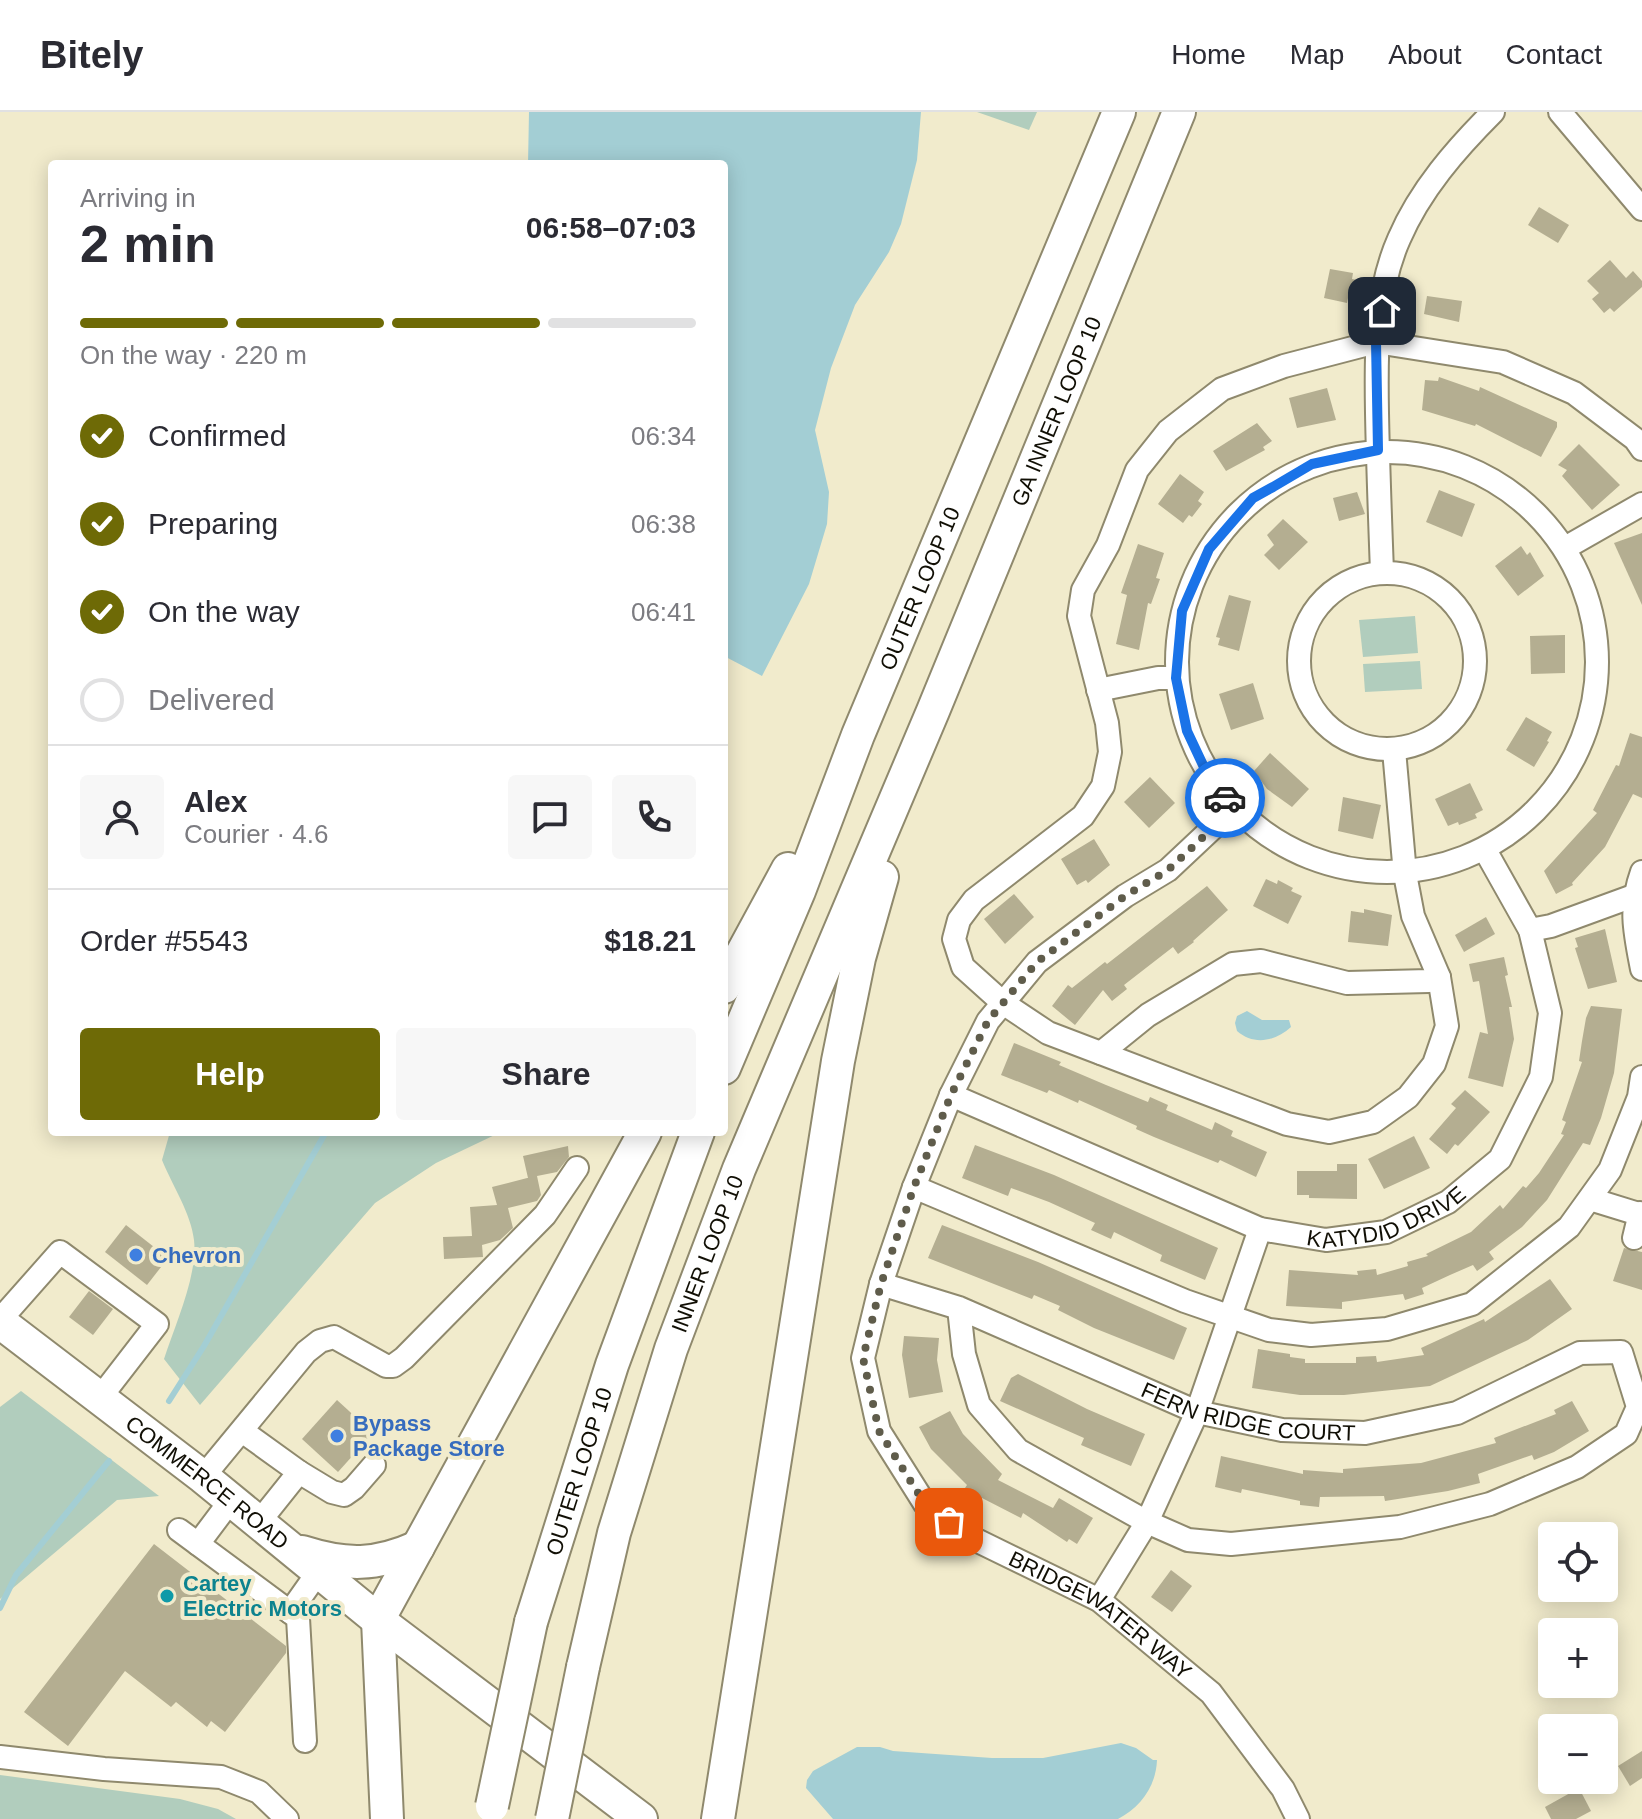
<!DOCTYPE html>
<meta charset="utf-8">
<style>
:root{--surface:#fff;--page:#f7f7f7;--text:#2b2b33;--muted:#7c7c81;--line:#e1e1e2;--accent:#6e6a06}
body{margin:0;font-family:Helvetica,sans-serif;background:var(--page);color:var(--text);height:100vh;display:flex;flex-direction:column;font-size:30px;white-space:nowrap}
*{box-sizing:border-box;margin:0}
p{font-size:26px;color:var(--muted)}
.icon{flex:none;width:44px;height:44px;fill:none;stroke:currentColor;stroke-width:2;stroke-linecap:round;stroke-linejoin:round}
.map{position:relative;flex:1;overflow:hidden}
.drawer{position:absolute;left:48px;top:48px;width:680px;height:976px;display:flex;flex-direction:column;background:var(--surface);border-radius:8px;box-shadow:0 4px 20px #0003}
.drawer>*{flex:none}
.controls{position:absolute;left:1538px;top:1410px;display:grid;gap:16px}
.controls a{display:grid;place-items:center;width:80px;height:80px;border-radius:8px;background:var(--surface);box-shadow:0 4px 20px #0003;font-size:40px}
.pin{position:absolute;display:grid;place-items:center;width:68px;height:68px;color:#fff;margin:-34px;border-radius:16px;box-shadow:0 4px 12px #0006}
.courier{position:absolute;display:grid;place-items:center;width:80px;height:80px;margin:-40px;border:6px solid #1a73e8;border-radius:50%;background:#fff;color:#222;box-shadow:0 2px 10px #0007}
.head em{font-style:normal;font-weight:800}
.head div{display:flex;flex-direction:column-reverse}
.head{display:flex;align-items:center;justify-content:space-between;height:136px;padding:0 32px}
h1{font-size:52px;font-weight:800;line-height:60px}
.bar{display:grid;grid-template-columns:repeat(4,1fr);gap:12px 8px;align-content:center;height:96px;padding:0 32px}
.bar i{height:10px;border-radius:6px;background:var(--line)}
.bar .selected{background:var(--accent)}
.bar p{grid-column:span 4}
.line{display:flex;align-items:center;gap:20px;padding:0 32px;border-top:2px solid var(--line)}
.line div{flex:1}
.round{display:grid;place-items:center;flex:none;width:84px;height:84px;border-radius:8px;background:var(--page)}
ol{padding:0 32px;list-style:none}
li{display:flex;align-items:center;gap:24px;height:88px}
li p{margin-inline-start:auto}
li .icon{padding:8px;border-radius:50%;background:var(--accent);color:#fff;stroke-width:4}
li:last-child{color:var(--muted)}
li i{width:44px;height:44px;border:4px solid var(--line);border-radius:50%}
.button{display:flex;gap:16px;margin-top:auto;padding:16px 32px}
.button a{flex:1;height:92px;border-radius:8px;background:var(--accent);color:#fff;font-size:32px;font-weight:800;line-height:92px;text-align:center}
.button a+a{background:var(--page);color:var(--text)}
header{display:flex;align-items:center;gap:48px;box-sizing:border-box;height:112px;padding:0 40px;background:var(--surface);border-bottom:2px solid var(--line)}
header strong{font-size:38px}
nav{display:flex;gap:44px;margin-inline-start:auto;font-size:28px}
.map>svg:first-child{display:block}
</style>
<header>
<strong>Bitely</strong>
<nav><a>Home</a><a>Map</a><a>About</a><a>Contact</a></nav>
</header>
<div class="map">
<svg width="1642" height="1707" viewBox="0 0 1642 1707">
<rect width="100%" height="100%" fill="#f1ebcc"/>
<g fill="#b1cdbd">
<polygon points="977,0 1037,0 1029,18"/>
<polygon points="1415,504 1418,541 1363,545 1359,508"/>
<polygon points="1420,549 1422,577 1365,580 1363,552"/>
<path d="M170,1020H501L436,1051L375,1091L200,1293L164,1247C175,1213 198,1163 194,1128C191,1101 172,1073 162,1048Z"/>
<polygon points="21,1279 159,1384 117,1388 0,1487 0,1295"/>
<polygon points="0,1663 180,1687 218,1697 236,1707 0,1707"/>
</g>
<g fill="#a3ced4">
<polygon points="529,0 921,0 917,48 901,112 889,140 855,193 831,256 815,318 829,380 827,412 809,472 762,564 724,544 724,52 528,52"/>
<path d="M1247,899L1262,908H1289L1291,915C1276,929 1254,934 1237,919L1235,911L1237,904Z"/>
<path d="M1121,1631L1136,1636L1153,1648H1157C1156,1674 1141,1695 1118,1707H833L806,1676L807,1668L813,1659L857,1635H880L893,1639L992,1646H1043Z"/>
</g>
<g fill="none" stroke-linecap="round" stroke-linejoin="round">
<g stroke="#a3ced4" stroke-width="6">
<polyline points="169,1289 204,1234 326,1020"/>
<polyline points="0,1496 16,1463 109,1349"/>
</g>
</g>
<g fill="#b4ae91">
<polygon points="1539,95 1569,113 1558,131 1528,113"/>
<polygon points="1610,148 1626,166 1633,159 1642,169 1642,175 1614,200 1610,196 1604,201 1592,187 1599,181 1587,169"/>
<polygon points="1330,157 1353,161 1352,167 1357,168 1353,187 1348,186 1347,191 1324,186"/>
<polygon points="1427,184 1462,189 1459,210 1424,202"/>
<polygon points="1439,265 1479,279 1480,275 1557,310 1557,315 1541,345 1476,312 1475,314 1422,298 1425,268 1438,269"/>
<polygon points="1327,276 1336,308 1297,316 1289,286"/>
<polygon points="1257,311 1272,329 1263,335 1265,338 1226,359 1213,339"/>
<polygon points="1579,332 1620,373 1592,398 1562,364 1567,358 1558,353"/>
<polygon points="1180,362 1204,380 1198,389 1202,392 1192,405 1189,403 1183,411 1158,392"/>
<polygon points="1439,378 1475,392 1462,425 1426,410"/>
<polygon points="1357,380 1365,402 1339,409 1333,386"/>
<polygon points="1283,407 1308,430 1279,458 1264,443 1274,433 1267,423"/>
<polygon points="1642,421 1642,493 1614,431"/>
<polygon points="1138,432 1164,441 1156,466 1160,467 1151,492 1148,491 1139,538 1116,532 1127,483 1121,481"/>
<polygon points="1521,434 1527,443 1530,440 1544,464 1518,484 1495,454"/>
<polygon points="1229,483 1251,489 1239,539 1218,533 1220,526 1216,525"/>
<polygon points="1565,523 1565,561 1531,562 1530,524"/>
<polygon points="1253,571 1264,607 1231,618 1219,582"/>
<polygon points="1526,605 1552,620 1547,629 1549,630 1534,655 1506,638"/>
<polygon points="1630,621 1642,625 1642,686 1633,682 1605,735 1572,771 1573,773 1556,782 1544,759 1597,701 1593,698 1616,653 1619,654"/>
<polygon points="1270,641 1309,677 1292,695 1267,677 1254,659"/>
<polygon points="1150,665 1175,691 1149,716 1124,690"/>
<polygon points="1470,671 1483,698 1475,702 1477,706 1459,713 1458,710 1448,714 1435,687"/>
<polygon points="1343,685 1381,693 1373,727 1338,719"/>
<polygon points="1094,727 1110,753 1088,771 1086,768 1077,773 1061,747"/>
<polygon points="1266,767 1277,772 1278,768 1293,776 1291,779 1302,784 1288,812 1253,794"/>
<polygon points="1207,774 1228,798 1193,829 1194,830 1178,842 1173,835 1124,873 1127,877 1112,889 1103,878 1075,913 1052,894 1068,873 1072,876 1105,850 1107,852"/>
<polygon points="1014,782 1034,805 1005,832 984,807"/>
<polygon points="1364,797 1392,803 1388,834 1348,830 1351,799 1364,801"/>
<polygon points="1486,805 1495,822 1464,840 1455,823"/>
<polygon points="1605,817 1617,870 1588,877 1575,836 1578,835 1575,826"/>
<polygon points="1504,845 1508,863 1505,864 1512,895 1509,895 1514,927 1503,975 1468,966 1480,920 1488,922 1479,869 1473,870 1469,852"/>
<polygon points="1591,894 1622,897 1614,961 1601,1006 1590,1033 1583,1031 1547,1088 1522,1115 1489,1140 1494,1147 1477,1159 1473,1153 1450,1163 1422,1176 1424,1182 1405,1188 1403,1182 1342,1190 1342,1197 1286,1194 1289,1158 1358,1163 1357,1159 1376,1157 1377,1163 1408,1154 1407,1150 1428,1144 1426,1142 1471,1120 1500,1093 1503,1097 1523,1074 1526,1076 1539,1061 1564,1023 1561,1022 1566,1010 1562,1008 1582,950 1579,949 1582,929 1586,906"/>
<polygon points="1014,931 1061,950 1059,953 1106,973 1148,990 1150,985 1168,993 1166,998 1212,1018 1215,1010 1233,1019 1231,1024 1267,1040 1256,1065 1220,1048 1218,1051 1154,1025 1136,1017 1137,1014 1079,988 1078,991 1049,978 1047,981 1001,963"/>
<polygon points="1465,978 1490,1000 1458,1034 1455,1032 1447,1042 1429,1027 1456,996 1451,992"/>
<polygon points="1414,1024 1430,1056 1384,1077 1368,1047"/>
<polygon points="975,1033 1054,1063 1218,1136 1205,1168 1160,1149 1162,1143 1114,1120 1111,1127 1091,1118 1095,1111 1049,1090 1011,1076 1008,1084 962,1066"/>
<polygon points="568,1034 569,1045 557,1060 537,1064 541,1083 537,1089 508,1096 513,1116 500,1128 482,1133 483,1145 444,1147 443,1125 472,1124 470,1095 497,1093 492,1075 531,1065 528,1066 523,1044"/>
<polygon points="1337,1052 1357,1052 1357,1087 1309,1086 1309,1083 1297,1083 1297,1059 1337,1059"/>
<polygon points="126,1113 168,1146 147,1173 105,1140"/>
<polygon points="942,1113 1038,1150 1187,1216 1174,1248 1094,1216 1058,1198 1060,1194 1034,1183 1032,1187 928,1146"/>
<polygon points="1624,1136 1642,1140 1642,1178 1613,1169"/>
<polygon points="1550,1167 1572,1197 1528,1228 1430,1274 1344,1283 1300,1283 1252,1276 1258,1237 1290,1242 1290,1245 1305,1247 1305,1251 1356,1251 1356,1245 1376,1244 1377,1250 1424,1243 1421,1236 1484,1207 1485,1210"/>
<polygon points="89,1179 113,1197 93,1223 69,1205"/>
<polygon points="904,1224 939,1226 937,1248 943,1280 909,1286 902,1243"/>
<polygon points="1018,1262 1087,1297 1145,1322 1131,1354 1081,1333 1084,1326 1000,1289 1011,1266"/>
<polygon points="337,1288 373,1321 338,1360 302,1327"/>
<polygon points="1572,1289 1589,1319 1554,1340 1534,1348 1532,1343 1478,1362 1480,1371 1448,1379 1385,1389 1384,1384 1320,1385 1319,1395 1300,1393 1300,1389 1242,1377 1241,1381 1215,1375 1221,1344 1303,1362 1303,1358 1343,1361 1343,1357 1421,1351 1496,1331 1494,1326 1556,1302 1554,1298"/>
<polygon points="950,1299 963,1322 1002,1362 998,1368 1053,1396 1059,1386 1093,1406 1077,1432 1069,1427 1067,1430 1023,1401 1021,1406 982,1386 980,1389 965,1376 967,1373 931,1337 919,1315"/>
<polygon points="154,1432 286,1534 286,1541 225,1620 211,1609 207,1615 176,1590 171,1595 125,1559 68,1634 24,1600"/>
<polygon points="1171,1458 1192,1474 1172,1500 1151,1485"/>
<polygon points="1642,1639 1642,1666 1630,1674 1618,1654"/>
<polygon points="1579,1676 1591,1699 1576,1707 1551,1707 1545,1695"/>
</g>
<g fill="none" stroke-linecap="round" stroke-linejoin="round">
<g stroke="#8f896d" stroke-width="26">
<g id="minor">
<polyline points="1560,0 1642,97"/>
<circle cx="1387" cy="550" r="210"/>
<polyline points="1565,436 1642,392"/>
<path d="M1382,460C1380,407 1378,354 1377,301C1376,244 1375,181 1399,127C1420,78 1456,37 1493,0"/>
<circle cx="1387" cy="549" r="88"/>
<polyline points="1098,578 1158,566 1176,566"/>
<polyline points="1394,638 1405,762 1413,804 1439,865 1447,914 1434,952 1408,985 1373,1010 1329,1020 1287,1012 1048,921 1003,891 963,855 954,827 959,808 974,788 1083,704 1103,674 1110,640 1107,611 1079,504 1083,478 1108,433 1137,358 1168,319 1222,277 1284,254 1376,230 1503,250 1574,281 1635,327 1642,337"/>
<path id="s1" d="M1233,697L1168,758L1125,784L1037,850L988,909L951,983L914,1075L881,1172L863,1246L879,1319L925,1392L974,1427L1099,1488L1211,1581L1283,1677L1298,1707"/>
<path d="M1642,760C1629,796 1635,821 1642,857"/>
<polyline points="1530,818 1551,814 1636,783"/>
<polyline points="1101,941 1148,903 1233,852 1261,849 1347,871 1429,869 1439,865"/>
<path id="s2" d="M951,983L1260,1117L1326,1128L1386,1120L1448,1090L1500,1047L1541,965L1550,901L1530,818L1485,738"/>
<polyline points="914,1075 1185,1189 1269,1218 1311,1223 1387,1217 1472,1192 1569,1115 1610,1058 1639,985 1642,965"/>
<polyline points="1590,1087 1642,1103"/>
<polyline points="1634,1126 1640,1101"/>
<path id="s3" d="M881,1172L959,1196L1197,1300L1282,1318L1365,1321L1457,1301L1580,1241L1621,1240L1638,1295L1626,1322L1577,1355L1490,1392L1400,1415L1231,1432L1188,1428L1147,1410L1018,1338L979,1293L964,1242L959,1196"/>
<polyline points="0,1208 60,1140 157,1212 99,1287"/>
<polyline points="242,1319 299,1360 259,1410"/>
<polyline points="299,1360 332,1380 344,1383 354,1376 374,1353"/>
<polyline points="203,1365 306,1240 320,1229 334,1225 386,1254 393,1254 404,1246 545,1103 577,1056"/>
<polyline points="179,1418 298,1506 305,1629"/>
<polyline points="198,1432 231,1388"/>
<polyline points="1099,1488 1147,1410 1197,1300 1260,1117"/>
<polyline points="290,1500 319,1459"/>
<polyline points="0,1645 104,1657 221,1665 259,1680 287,1707"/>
</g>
</g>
<g stroke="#8f896d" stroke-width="36">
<g id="highway">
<polyline points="724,875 788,757"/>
<path id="s4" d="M724,956L799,779L858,623L1119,0"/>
<path id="s5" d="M0,1210L203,1365L378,1508L641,1707"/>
<path d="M302,1440C346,1454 376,1454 418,1435"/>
<path id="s6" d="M531,1510L612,1253L698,1020"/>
<path id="s7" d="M583,1555L614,1421L671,1237L739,1057L933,599L1179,0"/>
<polyline points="387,1707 378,1508 645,1020"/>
<polyline points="718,1707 838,949 859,846 882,765"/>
</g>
</g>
<use href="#minor" stroke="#fff" stroke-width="22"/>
<use href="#highway" stroke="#fff" stroke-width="32"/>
<g stroke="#8f896d" stroke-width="36" stroke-linecap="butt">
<g id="highway-bridge">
<polyline points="492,1694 531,1510"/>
<polyline points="552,1707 583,1555"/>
</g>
</g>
<use href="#highway-bridge" stroke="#fff" stroke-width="32"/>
</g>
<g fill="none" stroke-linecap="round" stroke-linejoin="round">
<polyline stroke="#5f5c4b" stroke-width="8" stroke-dasharray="0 14.4" points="949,1410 925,1392 879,1319 863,1246 881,1172 914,1075 951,983 988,909 1037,850 1125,784 1168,758 1233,697 1225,686"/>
<polyline stroke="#1a73e8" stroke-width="10" points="1225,686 1210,668 1187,619 1176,566 1182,499 1209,437 1253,386 1273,375 1312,352 1378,338 1376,230 1382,199"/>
</g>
<g fill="#3f7fe0" stroke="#f1ebcc" stroke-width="3">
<circle cx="136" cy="1143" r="8"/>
<circle cx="337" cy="1324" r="8"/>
</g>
<circle fill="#0f9aa8" stroke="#f1ebcc" stroke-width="3" cx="167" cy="1484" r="8"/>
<g text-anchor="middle" stroke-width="8" stroke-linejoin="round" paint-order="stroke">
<g font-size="22" fill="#110f05" stroke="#f1ebcc">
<text dy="8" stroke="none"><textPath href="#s7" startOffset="1344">GA INNER LOOP 10</textPath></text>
<text dy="8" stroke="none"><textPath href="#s4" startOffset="518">OUTER LOOP 10</textPath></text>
<text dy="8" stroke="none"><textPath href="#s2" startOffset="468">KATYDID DRIVE</textPath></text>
<text dy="8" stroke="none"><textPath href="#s7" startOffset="432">INNER LOOP 10</textPath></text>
<text dy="8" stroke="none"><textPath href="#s3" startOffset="392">FERN RIDGE COURT</textPath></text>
<text dy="8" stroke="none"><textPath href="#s6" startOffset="158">OUTER LOOP 10</textPath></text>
<text dy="8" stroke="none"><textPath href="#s5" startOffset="262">COMMERCE ROAD</textPath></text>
<text dy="8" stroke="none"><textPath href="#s1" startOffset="1056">BRIDGEWATER WAY</textPath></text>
</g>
<g font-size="22" font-weight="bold" fill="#366cbe" stroke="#f1ebcc" text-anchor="start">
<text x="152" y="1151">Chevron</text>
<text x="353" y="1319">Bypass<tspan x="353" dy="25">Package Store</tspan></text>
</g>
<g font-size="22" font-weight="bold" fill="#0d838f" stroke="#f1ebcc" text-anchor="start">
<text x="183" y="1479">Cartey<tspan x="183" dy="25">Electric Motors</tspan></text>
</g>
</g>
</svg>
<div class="controls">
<a><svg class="icon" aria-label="locate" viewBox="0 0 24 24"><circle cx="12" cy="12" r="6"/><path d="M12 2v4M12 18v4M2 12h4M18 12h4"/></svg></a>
<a>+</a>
<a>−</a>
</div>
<div class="pin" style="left:949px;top:1410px;background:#ea580c"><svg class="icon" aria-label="bag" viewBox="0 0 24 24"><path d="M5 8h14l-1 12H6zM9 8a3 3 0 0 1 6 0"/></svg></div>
<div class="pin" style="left:1382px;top:199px;background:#1f2937"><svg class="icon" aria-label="home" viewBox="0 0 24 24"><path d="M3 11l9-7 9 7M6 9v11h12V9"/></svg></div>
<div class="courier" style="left:1225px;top:686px"><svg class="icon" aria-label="car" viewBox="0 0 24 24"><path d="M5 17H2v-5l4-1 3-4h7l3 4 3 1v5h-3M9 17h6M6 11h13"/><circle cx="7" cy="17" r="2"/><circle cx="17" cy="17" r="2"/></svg></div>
<section class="drawer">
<div class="head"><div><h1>2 min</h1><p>Arriving in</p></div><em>06:58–07:03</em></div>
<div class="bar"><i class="selected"></i><i class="selected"></i><i class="selected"></i><i></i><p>On the way · 220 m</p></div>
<ol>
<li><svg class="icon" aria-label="check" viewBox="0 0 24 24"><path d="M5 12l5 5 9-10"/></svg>Confirmed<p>06:34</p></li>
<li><svg class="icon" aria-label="check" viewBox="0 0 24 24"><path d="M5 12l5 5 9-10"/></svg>Preparing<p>06:38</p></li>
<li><svg class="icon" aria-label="check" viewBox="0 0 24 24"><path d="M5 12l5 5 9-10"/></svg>On the way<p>06:41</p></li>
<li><i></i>Delivered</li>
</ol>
<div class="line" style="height:144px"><a class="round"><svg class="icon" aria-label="person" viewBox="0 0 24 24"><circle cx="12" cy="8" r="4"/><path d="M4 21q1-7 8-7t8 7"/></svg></a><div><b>Alex</b><p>Courier · 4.6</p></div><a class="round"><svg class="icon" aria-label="chat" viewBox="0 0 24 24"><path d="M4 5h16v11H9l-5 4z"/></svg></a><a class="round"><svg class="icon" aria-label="phone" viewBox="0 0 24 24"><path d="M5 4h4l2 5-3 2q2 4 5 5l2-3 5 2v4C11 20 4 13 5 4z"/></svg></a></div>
<div class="line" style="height:104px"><div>Order #5543</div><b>$18.21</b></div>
<div class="button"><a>Help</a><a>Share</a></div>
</section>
</div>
